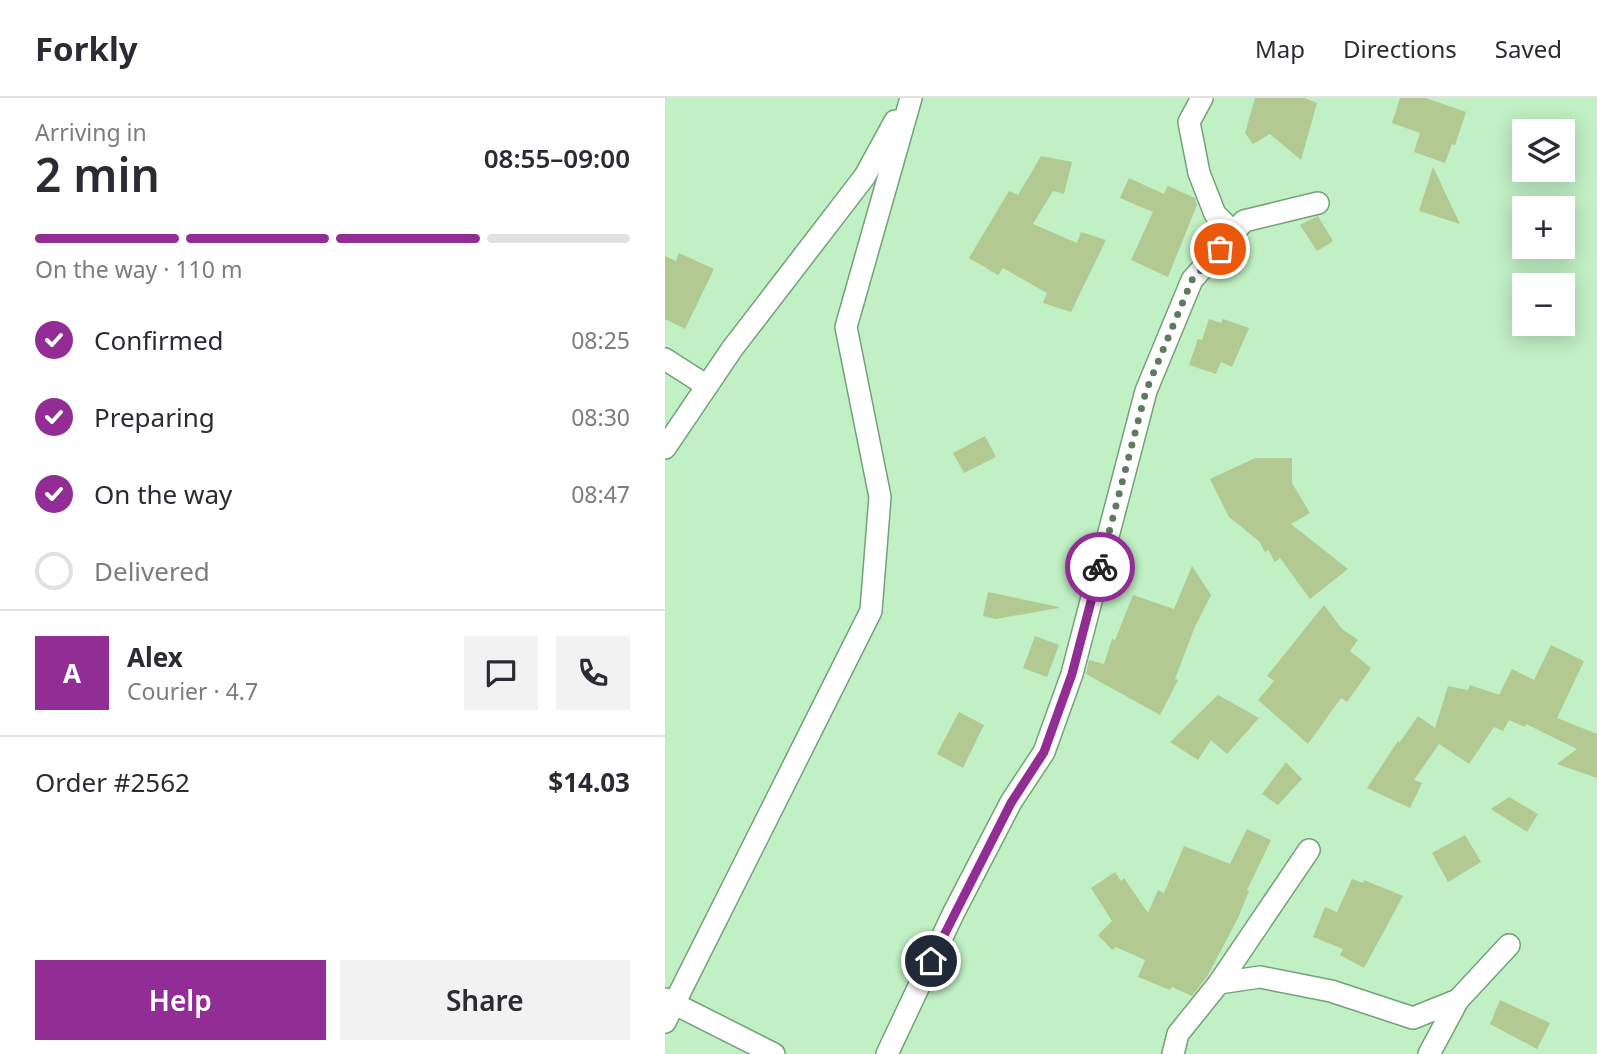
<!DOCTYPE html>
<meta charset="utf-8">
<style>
:root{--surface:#fff;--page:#f2f2f3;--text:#2b2b33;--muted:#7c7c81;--line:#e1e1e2;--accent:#912d94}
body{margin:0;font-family:"Noto Sans",sans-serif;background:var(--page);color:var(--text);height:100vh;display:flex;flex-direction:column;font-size:26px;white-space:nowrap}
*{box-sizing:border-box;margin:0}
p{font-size:23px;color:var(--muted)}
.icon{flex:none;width:38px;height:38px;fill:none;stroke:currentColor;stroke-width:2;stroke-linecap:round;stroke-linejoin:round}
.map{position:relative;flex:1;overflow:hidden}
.sheet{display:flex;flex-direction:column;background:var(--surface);width:665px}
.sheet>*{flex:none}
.controls{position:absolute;left:847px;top:21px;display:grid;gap:14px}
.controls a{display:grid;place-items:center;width:63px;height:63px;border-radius:0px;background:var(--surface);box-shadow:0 4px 18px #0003;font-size:35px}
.pin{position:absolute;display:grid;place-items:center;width:60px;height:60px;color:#fff;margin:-30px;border:4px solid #fff;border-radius:50%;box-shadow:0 2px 7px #0007}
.courier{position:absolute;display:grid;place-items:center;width:70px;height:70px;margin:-35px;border:5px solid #912d94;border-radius:50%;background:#fff;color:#222;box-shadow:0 2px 9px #0007}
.headline em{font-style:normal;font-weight:600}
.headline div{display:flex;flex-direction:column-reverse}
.headline{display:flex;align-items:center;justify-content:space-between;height:119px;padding:0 35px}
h1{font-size:46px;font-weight:600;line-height:52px}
.bar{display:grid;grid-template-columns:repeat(4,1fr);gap:10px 7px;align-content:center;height:84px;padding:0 35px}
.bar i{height:9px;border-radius:5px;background:var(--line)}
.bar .selected{background:var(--accent)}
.bar p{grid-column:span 4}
.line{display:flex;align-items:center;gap:18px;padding:0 35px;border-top:2px solid var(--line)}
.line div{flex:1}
.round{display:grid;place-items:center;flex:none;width:74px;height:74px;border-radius:0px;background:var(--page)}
ol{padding:0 35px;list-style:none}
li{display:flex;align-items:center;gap:21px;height:77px}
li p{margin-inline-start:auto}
li .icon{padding:7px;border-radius:50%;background:var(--accent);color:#fff;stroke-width:4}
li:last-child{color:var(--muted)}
li i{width:38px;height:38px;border:4px solid var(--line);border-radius:50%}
.action{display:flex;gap:14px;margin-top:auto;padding:14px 35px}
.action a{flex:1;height:80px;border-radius:0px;background:var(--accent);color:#fff;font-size:28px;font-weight:600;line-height:80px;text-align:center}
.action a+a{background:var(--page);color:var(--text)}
header{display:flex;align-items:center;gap:42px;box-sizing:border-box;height:98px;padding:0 35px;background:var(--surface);border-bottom:2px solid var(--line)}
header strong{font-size:33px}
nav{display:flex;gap:38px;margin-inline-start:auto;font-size:24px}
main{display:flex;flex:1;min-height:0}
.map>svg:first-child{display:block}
</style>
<header>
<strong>Forkly</strong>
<nav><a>Map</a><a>Directions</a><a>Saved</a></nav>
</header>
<main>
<section class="sheet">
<div class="headline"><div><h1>2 min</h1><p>Arriving in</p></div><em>08:55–09:00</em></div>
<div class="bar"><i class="selected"></i><i class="selected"></i><i class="selected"></i><i></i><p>On the way · 110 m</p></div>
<ol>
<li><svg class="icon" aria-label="check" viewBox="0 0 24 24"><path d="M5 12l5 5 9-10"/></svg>Confirmed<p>08:25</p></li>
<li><svg class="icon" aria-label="check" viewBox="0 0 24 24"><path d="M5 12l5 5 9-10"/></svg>Preparing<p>08:30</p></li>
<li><svg class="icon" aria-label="check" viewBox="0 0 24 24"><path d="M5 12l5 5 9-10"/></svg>On the way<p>08:47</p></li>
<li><i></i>Delivered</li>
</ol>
<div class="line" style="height:126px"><b class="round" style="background:var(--accent);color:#fff">A</b><div><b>Alex</b><p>Courier · 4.7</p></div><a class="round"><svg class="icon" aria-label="chat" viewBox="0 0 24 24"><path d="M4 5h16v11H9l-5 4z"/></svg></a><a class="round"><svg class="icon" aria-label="phone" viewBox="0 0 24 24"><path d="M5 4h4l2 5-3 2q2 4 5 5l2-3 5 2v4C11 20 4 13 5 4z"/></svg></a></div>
<div class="line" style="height:91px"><div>Order #2562</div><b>$14.03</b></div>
<div class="action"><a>Help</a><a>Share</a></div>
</section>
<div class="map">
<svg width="932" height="956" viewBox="0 0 932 956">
<rect width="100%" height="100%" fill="#c0f0c3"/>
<g fill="#b2c992">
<polygon points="590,0 640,0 652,5 636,62 605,36 588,46 580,35"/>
<polygon points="735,0 761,0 801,14 790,47 787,46 780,65 749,54 755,35 727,25"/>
<polygon points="376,58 407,64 399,96 388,93 368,126 412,145 416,134 441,142 406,214 378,205 382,195 338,170 333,177 304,160 344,93 353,97"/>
<polygon points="768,69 795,126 754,113"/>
<polygon points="464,80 499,96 503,88 530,100 532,107 503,179 466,162 488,114 455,100"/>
<polygon points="653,118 668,143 652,153 635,127"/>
<polygon points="14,155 49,171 20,231 0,221 0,158 11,163"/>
<polygon points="544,221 556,225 558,221 584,230 567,269 556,264 551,276 524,267 533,241 537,242"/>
<polygon points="320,338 331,359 299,375 288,355"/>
<polygon points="590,360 627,360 627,385 645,415 626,426 683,471 645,501 615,460 610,464 603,452 600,454 594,443 564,419 545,381"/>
<polygon points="527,468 546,497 529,531 510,581 513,582 495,617 421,576 424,562 439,566 447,541 450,542 468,497 509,511"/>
<polygon points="323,494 394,509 394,510 330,521 318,518"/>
<polygon points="659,507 677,531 693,542 685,553 706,570 682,604 676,600 643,646 593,602 609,583 602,578"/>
<polygon points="370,538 394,547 382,579 358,570"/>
<polygon points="886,547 919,563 892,620 932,636 932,680 892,666 912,651 861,626 860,629 844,622 838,633 829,629 804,666 774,646 749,682 757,685 745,710 702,690 733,643 735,644 753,618 770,630 783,588 803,592 805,587 834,597 847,571 869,582"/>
<polygon points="553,597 594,620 562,656 546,642 533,662 505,644"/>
<polygon points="294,614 319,627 298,670 272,656"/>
<polygon points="621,664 637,681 613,707 597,696"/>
<polygon points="844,699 873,716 862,734 826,711"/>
<polygon points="582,731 606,742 582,792 584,793 573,820 543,877 527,898 507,889 505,892 473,879 480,862 451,849 447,852 433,837 447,823 426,790 450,774 456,783 459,780 483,815 493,792 499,795 519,748 565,766"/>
<polygon points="800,737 816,764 783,784 767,755"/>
<polygon points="687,781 698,785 699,782 738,798 699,870 675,857 678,851 648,839 660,809 672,814"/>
<polygon points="835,902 885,925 872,951 825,926"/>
</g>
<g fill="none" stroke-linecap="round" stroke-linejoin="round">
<g stroke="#74a177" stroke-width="24">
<g id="minor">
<polyline points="537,0 524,24 534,75 550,116 569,135"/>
<polyline points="0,261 42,288"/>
<polyline points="0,350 67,251 200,78 230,23"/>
<polyline points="554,885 644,752"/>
<polyline points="0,901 109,956"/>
<polyline points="0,924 206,513 215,399 181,229 246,0"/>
<polyline points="222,956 288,816 346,704 379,654 407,576 481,293 527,182 579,123 653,105"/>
<polyline points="508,956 513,936 554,885 595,879 666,893 748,920 793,902 844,847"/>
<polyline points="764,956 793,902"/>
</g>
</g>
<use href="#minor" stroke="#fff" stroke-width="21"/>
</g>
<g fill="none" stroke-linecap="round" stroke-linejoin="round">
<polyline stroke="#5e7b60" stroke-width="7" stroke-dasharray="0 12.6" points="435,469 481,293 527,182 555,151"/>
<polyline stroke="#912d94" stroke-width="9" points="266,863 346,705 379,654 407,576 435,469"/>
</g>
</svg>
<div class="controls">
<a><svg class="icon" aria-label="layers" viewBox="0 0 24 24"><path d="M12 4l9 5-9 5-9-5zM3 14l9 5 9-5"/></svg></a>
<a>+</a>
<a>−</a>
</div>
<div class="pin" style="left:555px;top:151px;background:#ea580c"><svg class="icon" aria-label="bag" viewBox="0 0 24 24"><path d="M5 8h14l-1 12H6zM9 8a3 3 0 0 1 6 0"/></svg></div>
<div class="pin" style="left:266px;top:863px;background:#1f2937"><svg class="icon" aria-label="home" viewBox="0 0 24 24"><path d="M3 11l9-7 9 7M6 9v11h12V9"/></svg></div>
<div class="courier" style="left:435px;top:469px"><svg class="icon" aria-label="bike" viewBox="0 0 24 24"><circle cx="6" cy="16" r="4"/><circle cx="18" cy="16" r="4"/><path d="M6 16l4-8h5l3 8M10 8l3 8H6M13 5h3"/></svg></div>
</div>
</main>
